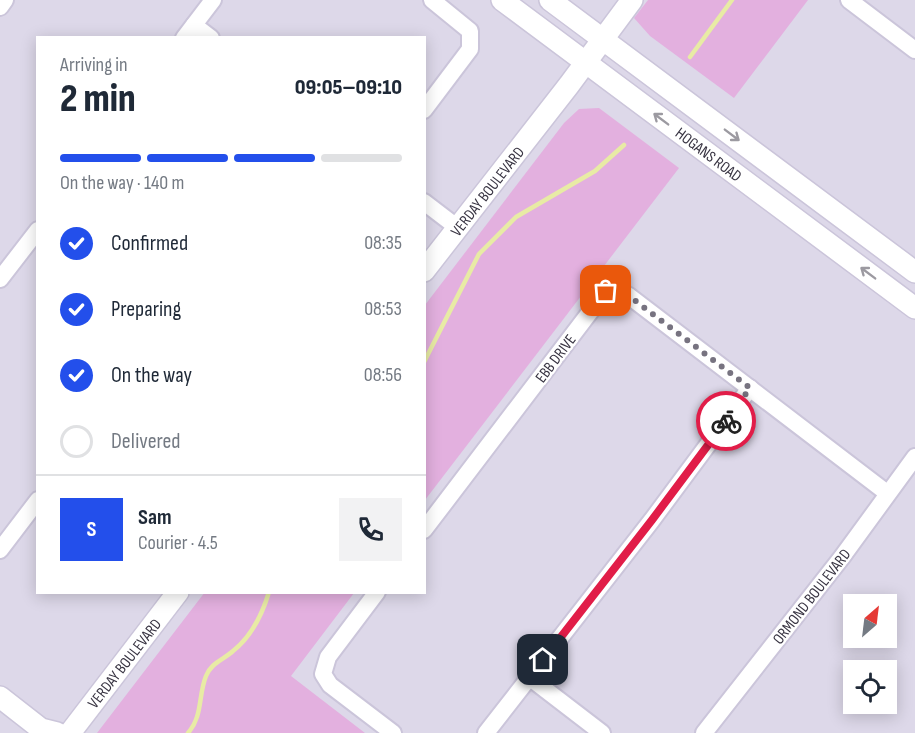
<!DOCTYPE html>
<meta charset="utf-8">
<style>
:root{--surface:#fff;--page:#f2f2f3;--text:#1f2937;--muted:#747a83;--line:#e0e1e3;--accent:#234feb}
body{margin:0;font-family:"Sofia Sans Condensed",sans-serif;background:var(--page);color:var(--text);height:100vh;display:flex;flex-direction:column;font-size:22px;white-space:nowrap}
*{box-sizing:border-box;margin:0}
p{font-size:20px;color:var(--muted)}
.icon{flex:none;width:33px;height:33px;fill:none;stroke:currentColor;stroke-width:2;stroke-linecap:round;stroke-linejoin:round}
.map{position:relative;flex:1;overflow:hidden}
.details{position:absolute;left:36px;top:36px;width:390px;height:558px;display:flex;flex-direction:column;background:var(--surface);border-radius:0px;box-shadow:0 3px 15px #0003}
.details>*{flex:none}
.needle{width:39px;rotate:28deg}
.controls{position:absolute;left:843px;top:594px;display:grid;gap:12px}
.controls a{display:grid;place-items:center;width:54px;height:54px;border-radius:0px;background:var(--surface);box-shadow:0 3px 15px #0003;font-size:30px}
.pin{position:absolute;display:grid;place-items:center;width:51px;height:51px;color:#fff;margin:-26px;border-radius:12px;box-shadow:0 3px 9px #0006}
.courier{position:absolute;display:grid;place-items:center;width:60px;height:60px;margin:-30px;border:4px solid #e11d48;border-radius:50%;background:#fff;color:#222;box-shadow:0 2px 8px #0007}
.headline em{font-style:normal;font-weight:800}
.headline div{display:flex;flex-direction:column-reverse}
.headline{display:flex;align-items:center;justify-content:space-between;height:102px;padding:0 24px}
h1{font-size:39px;font-weight:800;line-height:45px}
.bar{display:grid;grid-template-columns:repeat(4,1fr);gap:9px 6px;align-content:center;height:72px;padding:0 24px}
.bar i{height:8px;border-radius:4px;background:var(--line)}
.bar .current{background:var(--accent)}
.bar p{grid-column:span 4}
.line{display:flex;align-items:center;gap:15px;padding:0 24px;border-top:2px solid var(--line)}
.line div{flex:1}
.round{display:grid;place-items:center;flex:none;width:63px;height:63px;border-radius:0px;background:var(--page)}
ol{padding:0 24px;list-style:none}
li{display:flex;align-items:center;gap:18px;height:66px}
li p{margin-inline-start:auto}
li .icon{padding:6px;border-radius:50%;background:var(--accent);color:#fff;stroke-width:4}
li:last-child{color:var(--muted)}
li i{width:33px;height:33px;border:3px solid var(--line);border-radius:50%}
.map>svg:first-child{display:block}
</style>
<div class="map">
<svg width="915" height="733" viewBox="0 0 915 733">
<rect width="100%" height="100%" fill="#e9e5f1"/>
<path fill="#ddd8e9" fill-rule="evenodd" d="M0,0H915V733H0ZM38,38H424V592H38ZM854,604H886V638H854ZM854,670H886V704H854Z"/>
<g fill="#e3b0df">
<polygon points="648,0 808,0 734,98 650,36 634,18"/>
<polygon points="599,108 679,168 425,500 425,305 564,123 579,109"/>
<polygon points="205,592 354,593 291,676 365,733 97,733"/>
</g>
<g fill="none" stroke-linecap="round" stroke-linejoin="round">
<g stroke="#e8eba5" stroke-width="4.5">
<polyline points="690,57 732,0"/>
<polyline points="424,362 479,254 516,217 595,171 624,145"/>
<path d="M188,733C203,716 198,696 206,676C211,663 223,660 233,651C251,637 262,615 269,592"/>
</g>
<g stroke="#cbc5da" stroke-width="20">
<g id="minor">
<polyline points="849,0 915,50"/>
<polyline points="0,7 5,0"/>
<polyline points="194,25 211,38"/>
<polyline points="184,38 213,0"/>
<polyline points="424,110 470,49 470,31 432,0"/>
<polyline points="424,202 458,228"/>
<polyline points="0,279 38,230"/>
<polyline points="424,530 606,291 621,292 629,296 887,493"/>
<polyline points="0,550 38,500"/>
<polyline points="377,592 328,657 323,674 330,685 393,733"/>
<polyline points="529,677 602,733"/>
<polyline points="486,733 652,520 750,388"/>
<polyline points="704,733 842,557 915,457"/>
</g>
</g>
<g stroke="#cbc5da" stroke-width="24">
<g id="tertiary">
<polyline points="502,0 915,308"/>
<polyline points="550,0 915,272"/>
<polyline points="424,271 569,85 632,0"/>
<polyline points="0,697 41,729 57,733"/>
<polyline points="70,733 178,592"/>
</g>
</g>
<use href="#minor" stroke="#fff" stroke-width="16"/>
<use href="#tertiary" stroke="#fff" stroke-width="21"/>
</g>
<defs><path id="oneway-shaft" d="M-6 0H5M1.5-3L5.5 0L1.5 3" fill="none" stroke-width="1.6" stroke-linecap="round" stroke-linejoin="round" transform="scale(1.5)"/></defs>
<g stroke="#9c9aa1">
<use href="#oneway-shaft" transform="translate(661 119) rotate(-143)"/>
<use href="#oneway-shaft" transform="translate(732 135) rotate(37)"/>
<use href="#oneway-shaft" transform="translate(868 273) rotate(-143)"/>
</g>
<g fill="none" stroke-linecap="round" stroke-linejoin="round">
<polyline stroke="#777380" stroke-width="6" stroke-dasharray="0 10.8" points="606,291 621,292 629,296 750,388 726,421"/>
<polyline stroke="#e11d48" stroke-width="8" points="543,660 652,520 726,421"/>
</g>
<g text-anchor="middle" stroke-width="4.5" stroke-linejoin="round" paint-order="stroke">
<g font-size="16" fill="#393543" stroke="#fff">
<text transform="translate(709 154) rotate(37)" y="6">HOGANS ROAD</text>
<text transform="translate(487 191) rotate(-52)" y="6">VERDAY BOULEVARD</text>
<text transform="translate(555 358) rotate(-53)" y="6">EBB DRIVE</text>
<text transform="translate(811 596) rotate(-52)" y="6">ORMOND BOULEVARD</text>
<text transform="translate(124 663) rotate(-52)" y="6">VERDAY BOULEVARD</text>
</g>
</g>
</svg>
<div class="controls">
<a><svg class="needle" viewBox="-14 -14 28 28"><path d="M0-13l5 13h-10z" fill="#e53935"/><path d="M0 13l5-13h-10z" fill="#747a83"/></svg></a>
<a><svg class="icon" aria-label="locate" viewBox="0 0 24 24"><circle cx="12" cy="12" r="6"/><path d="M12 2v4M12 18v4M2 12h4M18 12h4"/></svg></a>
</div>
<div class="pin" style="left:606px;top:291px;background:#ea580c"><svg class="icon" aria-label="bag" viewBox="0 0 24 24"><path d="M5 8h14l-1 12H6zM9 8a3 3 0 0 1 6 0"/></svg></div>
<div class="pin" style="left:543px;top:660px;background:#1f2937"><svg class="icon" aria-label="home" viewBox="0 0 24 24"><path d="M3 11l9-7 9 7M6 9v11h12V9"/></svg></div>
<div class="courier" style="left:726px;top:421px"><svg class="icon" aria-label="bike" viewBox="0 0 24 24"><circle cx="6" cy="16" r="4"/><circle cx="18" cy="16" r="4"/><path d="M6 16l4-8h5l3 8M10 8l3 8H6M13 5h3"/></svg></div>
<section class="details">
<div class="headline"><div><h1>2 min</h1><p>Arriving in</p></div><em>09:05–09:10</em></div>
<div class="bar"><i class="current"></i><i class="current"></i><i class="current"></i><i></i><p>On the way · 140 m</p></div>
<ol>
<li><svg class="icon" aria-label="check" viewBox="0 0 24 24"><path d="M5 12l5 5 9-10"/></svg>Confirmed<p>08:35</p></li>
<li><svg class="icon" aria-label="check" viewBox="0 0 24 24"><path d="M5 12l5 5 9-10"/></svg>Preparing<p>08:53</p></li>
<li><svg class="icon" aria-label="check" viewBox="0 0 24 24"><path d="M5 12l5 5 9-10"/></svg>On the way<p>08:56</p></li>
<li><i></i>Delivered</li>
</ol>
<div class="line" style="height:108px"><b class="round" style="background:var(--accent);color:#fff">S</b><div><b>Sam</b><p>Courier · 4.5</p></div><a class="round"><svg class="icon" aria-label="phone" viewBox="0 0 24 24"><path d="M5 4h4l2 5-3 2q2 4 5 5l2-3 5 2v4C11 20 4 13 5 4z"/></svg></a></div>
</section>
</div>
